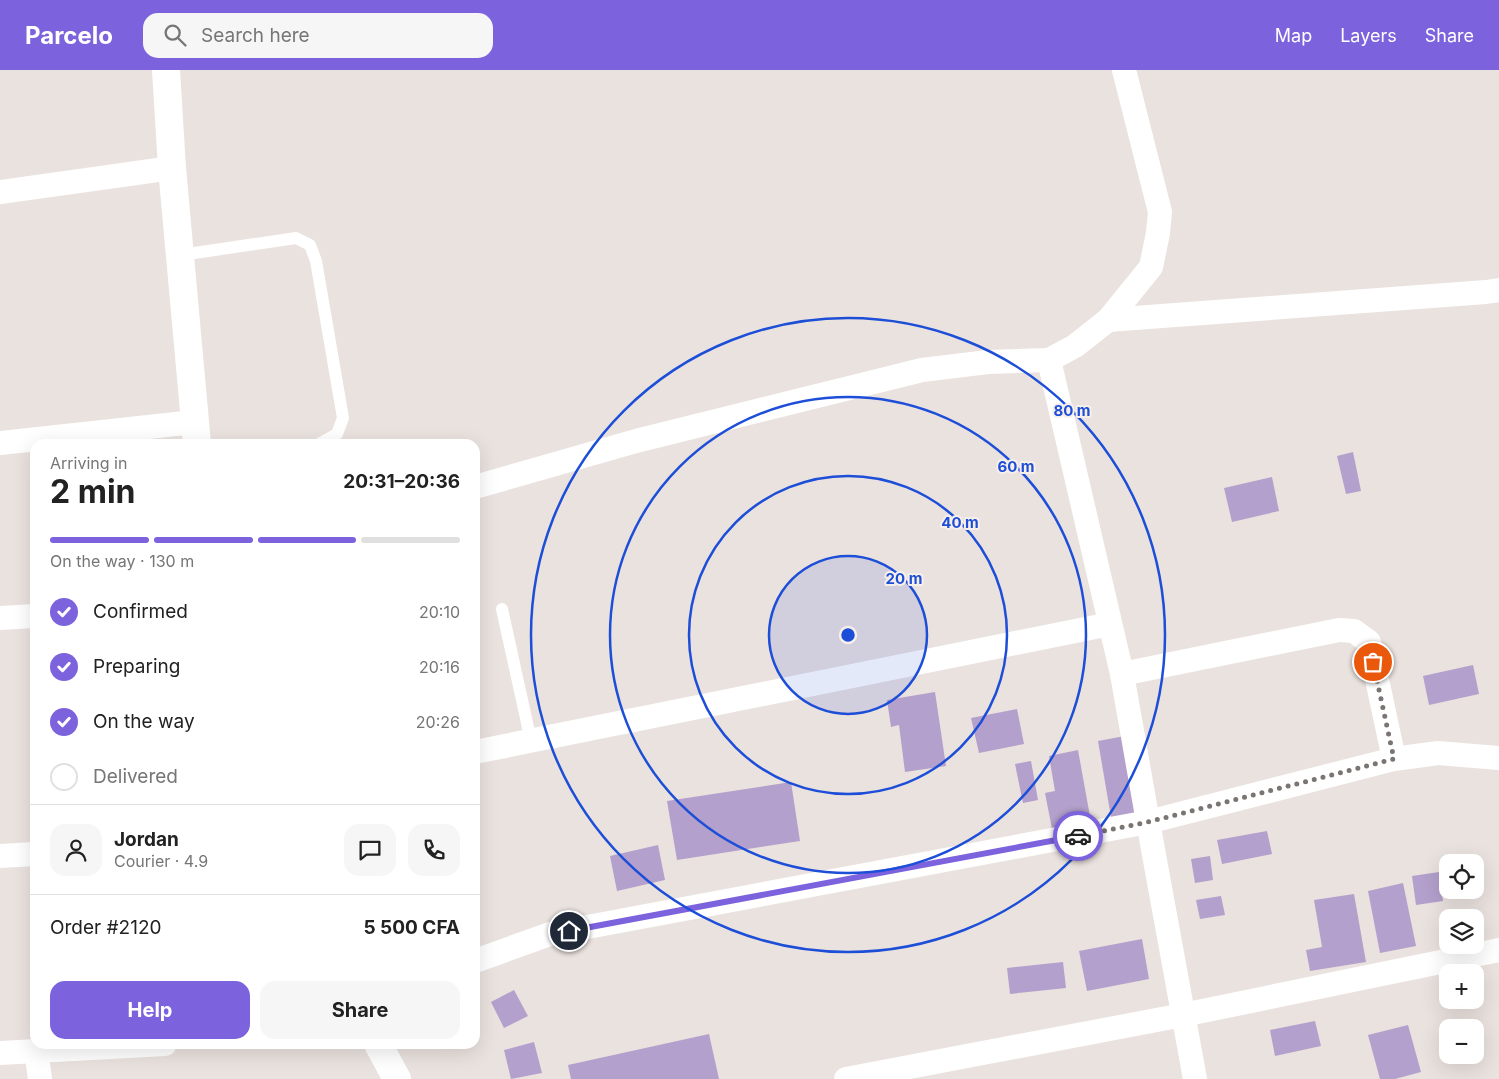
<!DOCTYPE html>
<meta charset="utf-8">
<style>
:root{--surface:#fff;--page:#f6f6f6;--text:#222;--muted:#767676;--line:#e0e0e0;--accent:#7c62dd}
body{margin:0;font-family:Inter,sans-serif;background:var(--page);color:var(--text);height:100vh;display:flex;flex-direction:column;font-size:19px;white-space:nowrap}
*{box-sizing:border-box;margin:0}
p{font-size:16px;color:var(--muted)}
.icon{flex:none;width:28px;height:28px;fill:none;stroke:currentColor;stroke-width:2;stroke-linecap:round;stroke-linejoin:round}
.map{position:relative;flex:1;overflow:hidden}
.drawer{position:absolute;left:30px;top:369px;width:450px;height:610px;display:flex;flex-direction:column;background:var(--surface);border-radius:15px;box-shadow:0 5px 20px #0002}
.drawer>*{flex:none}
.tools{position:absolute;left:1439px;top:784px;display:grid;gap:10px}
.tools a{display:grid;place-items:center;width:45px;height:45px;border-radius:10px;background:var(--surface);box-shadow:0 5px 20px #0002;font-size:25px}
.pin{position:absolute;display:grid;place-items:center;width:42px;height:42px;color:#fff;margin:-21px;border:2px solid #fff;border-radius:50%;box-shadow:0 1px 5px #0007}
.courier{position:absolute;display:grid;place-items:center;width:50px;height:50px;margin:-25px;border:4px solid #7c62dd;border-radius:50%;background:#fff;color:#222;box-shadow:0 1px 6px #0007}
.overview em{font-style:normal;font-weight:700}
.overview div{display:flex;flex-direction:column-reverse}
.overview{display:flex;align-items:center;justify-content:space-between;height:85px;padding:0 20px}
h1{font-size:32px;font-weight:700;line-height:38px}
.bar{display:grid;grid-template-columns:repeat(4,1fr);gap:8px 5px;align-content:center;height:60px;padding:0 20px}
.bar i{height:6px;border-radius:4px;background:var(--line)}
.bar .selected{background:var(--accent)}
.bar p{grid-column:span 4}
.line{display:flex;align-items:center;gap:12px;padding:0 20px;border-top:1px solid var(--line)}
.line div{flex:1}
.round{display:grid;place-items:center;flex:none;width:52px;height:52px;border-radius:15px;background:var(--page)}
ol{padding:0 20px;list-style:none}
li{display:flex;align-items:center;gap:15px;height:55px}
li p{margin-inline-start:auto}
li .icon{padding:5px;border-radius:50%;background:var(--accent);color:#fff;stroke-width:4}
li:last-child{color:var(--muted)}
li i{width:28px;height:28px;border:2px solid var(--line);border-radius:50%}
.primary-button{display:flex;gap:10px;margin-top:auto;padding:10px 20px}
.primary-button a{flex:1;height:58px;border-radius:15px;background:var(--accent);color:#fff;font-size:20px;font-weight:700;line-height:58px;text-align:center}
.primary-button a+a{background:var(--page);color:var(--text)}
header{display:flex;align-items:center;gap:30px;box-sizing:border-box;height:70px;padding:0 25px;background:var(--accent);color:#fff}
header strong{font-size:24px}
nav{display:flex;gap:28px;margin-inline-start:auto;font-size:18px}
.search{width:350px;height:45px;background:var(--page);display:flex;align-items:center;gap:12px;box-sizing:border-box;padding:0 18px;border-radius:15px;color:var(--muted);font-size:19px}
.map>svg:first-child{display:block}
</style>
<header>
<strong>Parcelo</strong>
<div class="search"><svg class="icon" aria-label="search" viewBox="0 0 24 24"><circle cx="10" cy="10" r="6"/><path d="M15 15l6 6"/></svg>Search here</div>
<nav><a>Map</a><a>Layers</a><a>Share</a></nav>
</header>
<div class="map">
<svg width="1499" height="1009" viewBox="0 0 1499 1009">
<rect width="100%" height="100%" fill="#eae2de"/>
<g fill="#b3a0cc">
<polygon points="1353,382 1361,421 1346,424 1337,386"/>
<polygon points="1272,407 1279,441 1232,452 1224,418"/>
<polygon points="1473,595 1479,624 1429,635 1423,606"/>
<polygon points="935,622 946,696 905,702 899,655 891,657 887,630"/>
<polygon points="1017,639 1024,674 979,683 971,648"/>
<polygon points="1125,666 1139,749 1112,753 1098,671"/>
<polygon points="1078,680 1091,752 1052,759 1045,723 1055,721 1049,686"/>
<polygon points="1031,691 1038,730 1023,733 1015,694"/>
<polygon points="791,712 800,771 677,790 667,731"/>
<polygon points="1267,761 1272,784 1222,794 1217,770"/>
<polygon points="658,775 665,810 617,821 610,786"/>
<polygon points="1210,786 1213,810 1195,813 1191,789"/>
<polygon points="1439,802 1443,831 1416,835 1412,806"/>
<polygon points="1403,813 1416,876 1380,883 1368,821"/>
<polygon points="1354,824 1366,892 1310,901 1306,880 1322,877 1314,830"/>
<polygon points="1221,826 1225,845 1200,849 1196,830"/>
<polygon points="1142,869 1149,909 1087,921 1079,881"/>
<polygon points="1063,892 1066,918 1010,924 1007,898"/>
<polygon points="514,920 528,946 504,958 491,932"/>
<polygon points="1315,951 1321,976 1275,986 1270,960"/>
<polygon points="1408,955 1421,1002 1395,1009 1380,1009 1368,965"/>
<polygon points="709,964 719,1009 571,1009 568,995"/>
<polygon points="534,972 542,1003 511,1009 504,980"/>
</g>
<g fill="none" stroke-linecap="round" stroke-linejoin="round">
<g stroke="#fff" stroke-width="12">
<polyline points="181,185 296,168 310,175 316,191 343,348 337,364 319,374"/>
<polyline points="502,539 531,671"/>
</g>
<g stroke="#fff" stroke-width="24">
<polyline points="0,122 172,98"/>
<polyline points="1108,250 1486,222 1499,220"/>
<polyline points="1049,290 1122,604 1148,752 1195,1009"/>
<polyline points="0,373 194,352"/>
<polyline points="475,417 636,371 922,300 988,292 1049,290 1075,276 1108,250 1151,197 1158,163 1160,142 1124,0"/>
<polyline points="0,548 35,546"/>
<polyline points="1122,604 1339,560 1354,561 1369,572 1394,689"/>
<polyline points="475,682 1110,554"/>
<polyline points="0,786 35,784"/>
<polyline points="475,891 550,864 1148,752 1394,689 1438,683 1499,688"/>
<polyline points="36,980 40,1009"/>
<polyline points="0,983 165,974"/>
<polyline points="846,1009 1183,945 1499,880"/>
</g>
<g stroke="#fff" stroke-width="28">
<polyline points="166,0 172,98 197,374"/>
<polyline points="378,974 397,1009"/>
</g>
</g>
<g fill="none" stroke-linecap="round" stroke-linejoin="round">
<polyline stroke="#7a7572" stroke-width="5" stroke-dasharray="0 9" points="1078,766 1148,752 1394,689 1373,592"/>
<polyline stroke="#7c62dd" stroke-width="6" points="569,861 1078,766"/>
</g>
<circle cx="848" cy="565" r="79" fill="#1d4ed8" fill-opacity=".12"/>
<g fill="none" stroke="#1d4ed8" stroke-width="2.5">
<circle cx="848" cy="565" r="79"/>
<circle cx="848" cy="565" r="159"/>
<circle cx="848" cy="565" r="238"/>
<circle cx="848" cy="565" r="317"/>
</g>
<circle cx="848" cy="565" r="8" fill="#1d4ed8" stroke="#f7efeb" stroke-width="2.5"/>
<g font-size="15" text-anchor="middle" font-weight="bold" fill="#1d4ed8" stroke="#f7efeb" stroke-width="4" stroke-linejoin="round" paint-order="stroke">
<text x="1072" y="346">80 m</text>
<text x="1016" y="402">60 m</text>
<text x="960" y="458">40 m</text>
<text x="904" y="514">20 m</text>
</g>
</svg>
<div class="tools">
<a><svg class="icon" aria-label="locate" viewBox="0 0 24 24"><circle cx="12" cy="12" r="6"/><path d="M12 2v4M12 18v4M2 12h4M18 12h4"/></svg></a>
<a><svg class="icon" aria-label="layers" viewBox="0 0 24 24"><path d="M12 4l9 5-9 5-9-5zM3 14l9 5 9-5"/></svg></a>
<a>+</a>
<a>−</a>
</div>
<div class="pin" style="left:1373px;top:592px;background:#ea580c"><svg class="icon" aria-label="bag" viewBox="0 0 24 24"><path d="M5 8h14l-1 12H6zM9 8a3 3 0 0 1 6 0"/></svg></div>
<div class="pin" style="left:569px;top:861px;background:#1f2937"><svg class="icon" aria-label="home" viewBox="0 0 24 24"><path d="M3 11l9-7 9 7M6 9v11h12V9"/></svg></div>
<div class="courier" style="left:1078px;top:766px"><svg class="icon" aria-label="car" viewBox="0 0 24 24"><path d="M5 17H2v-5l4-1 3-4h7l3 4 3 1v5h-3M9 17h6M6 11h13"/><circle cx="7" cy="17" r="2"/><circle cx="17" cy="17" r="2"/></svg></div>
<section class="drawer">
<div class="overview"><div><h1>2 min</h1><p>Arriving in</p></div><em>20:31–20:36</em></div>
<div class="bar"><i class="selected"></i><i class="selected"></i><i class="selected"></i><i></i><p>On the way · 130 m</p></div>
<ol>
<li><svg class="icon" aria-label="check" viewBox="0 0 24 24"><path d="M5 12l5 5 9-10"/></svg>Confirmed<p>20:10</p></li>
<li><svg class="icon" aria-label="check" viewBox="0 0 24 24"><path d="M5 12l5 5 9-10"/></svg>Preparing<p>20:16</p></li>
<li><svg class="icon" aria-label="check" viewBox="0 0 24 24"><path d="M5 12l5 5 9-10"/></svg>On the way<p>20:26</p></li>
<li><i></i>Delivered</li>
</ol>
<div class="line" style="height:90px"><a class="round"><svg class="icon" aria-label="person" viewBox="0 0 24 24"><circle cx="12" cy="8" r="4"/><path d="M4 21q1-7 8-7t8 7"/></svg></a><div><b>Jordan</b><p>Courier · 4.9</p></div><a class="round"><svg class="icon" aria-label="chat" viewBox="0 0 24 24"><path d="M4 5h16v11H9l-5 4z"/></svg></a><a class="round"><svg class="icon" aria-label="phone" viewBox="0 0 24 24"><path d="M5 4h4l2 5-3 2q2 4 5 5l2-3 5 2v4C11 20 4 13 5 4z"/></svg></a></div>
<div class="line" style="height:65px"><div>Order #2120</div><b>5 500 CFA</b></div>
<div class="primary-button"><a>Help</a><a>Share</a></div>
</section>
</div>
